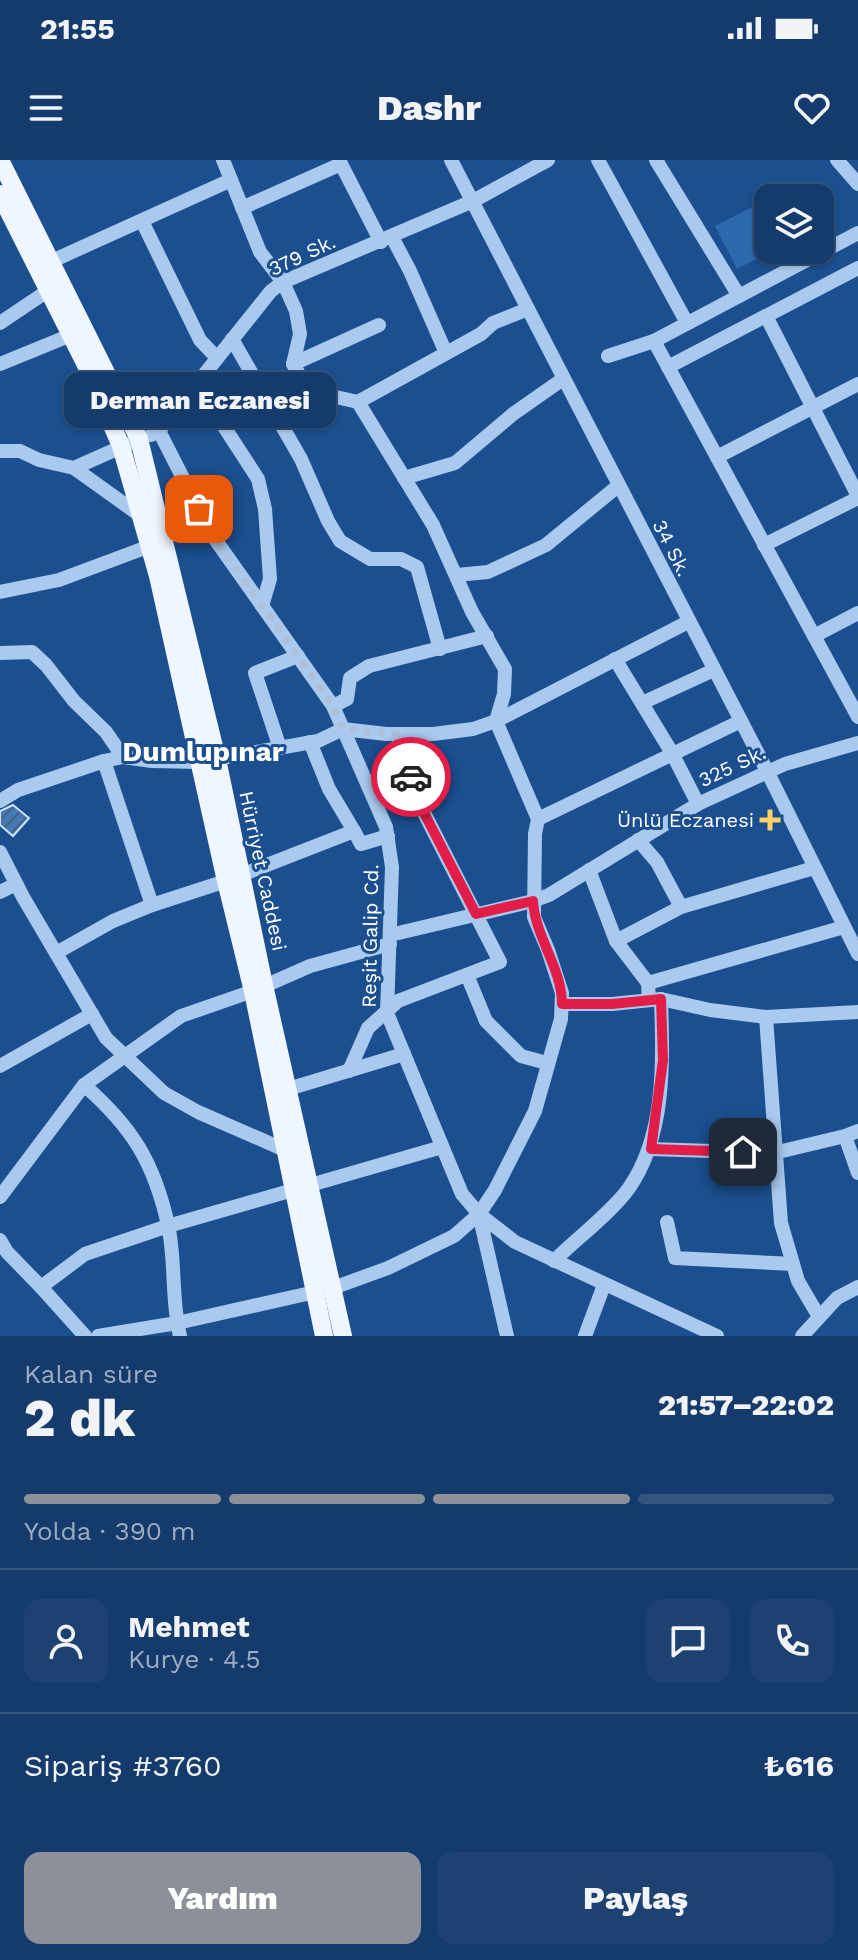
<!DOCTYPE html>
<html lang="tr">
<meta charset="utf-8">
<style>
:root{--surface:#143b6b;--page:#1d4271;--text:#f1f3f6;--muted:#9dadc1;--line:#33557e;--accent:#8c9099}
body{margin:0;font-family:"Work Sans",sans-serif;background:var(--page);color:var(--text);height:100vh;display:flex;flex-direction:column;font-size:30px;white-space:nowrap}
*{box-sizing:border-box;margin:0}
p{font-size:26px;color:var(--muted)}
.icon{flex:none;width:44px;height:44px;fill:none;stroke:currentColor;stroke-width:2;stroke-linecap:round;stroke-linejoin:round}
.map{position:relative;height:1176px;overflow:hidden}
.side{display:flex;flex-direction:column;background:var(--surface);flex:1}
.side>*{flex:none}
.tools{position:absolute;left:754px;top:24px;display:grid;gap:16px}
.tools a{display:grid;place-items:center;width:80px;height:80px;border-radius:16px;background:var(--surface);box-shadow:0 2px 6px #0004,0 0 0 2px var(--line);font-size:40px}
.pin{position:absolute;display:grid;place-items:center;width:68px;height:68px;color:#fff;margin:-34px;border-radius:16px;box-shadow:0 4px 12px #0006}
.courier{position:absolute;display:grid;place-items:center;width:80px;height:80px;margin:-40px;border:6px solid #e11d48;border-radius:50%;background:#fff;color:#222;box-shadow:0 2px 10px #0007}
.bubble{position:absolute;height:56px;border-radius:16px;background:var(--surface);box-shadow:0 2px 6px #0004,0 0 0 2px var(--line);font-size:26px;font-weight:800;line-height:56px;text-align:center}
.summary em{font-style:normal;font-weight:800}
.summary div{display:flex;flex-direction:column-reverse}
.summary{display:flex;align-items:center;justify-content:space-between;height:136px;padding:0 24px}
h1{font-size:52px;font-weight:800;line-height:60px}
.bar{display:grid;grid-template-columns:repeat(4,1fr);gap:12px 8px;align-content:center;height:96px;padding:0 24px}
.bar i{height:10px;border-radius:6px;background:var(--line)}
.bar .current{background:var(--accent)}
.bar p{grid-column:span 4}
.line{display:flex;align-items:center;gap:20px;padding:0 24px;border-top:2px solid var(--line)}
.line div{flex:1}
.round{display:grid;place-items:center;flex:none;width:84px;height:84px;border-radius:16px;background:var(--page)}
.primary-button{display:flex;gap:16px;margin-top:auto;padding:16px 24px}
.primary-button a{flex:1;height:92px;border-radius:16px;background:var(--accent);color:#fff;font-size:32px;font-weight:800;line-height:92px;text-align:center}
.primary-button a+a{background:var(--page);color:var(--text)}
.status{display:flex;justify-content:space-between;align-items:center;height:56px;padding:0 40px;background:var(--surface);direction:ltr}
.status svg{height:22px;fill:currentColor}
header{display:flex;justify-content:space-between;align-items:center;height:104px;padding:0 24px;background:var(--surface);font-size:36px;font-weight:800}
.map>svg:first-child{display:block}
</style>
<div class="status"><b>21:55</b><svg viewBox="0 0 49 12"><path d="M0 12V9h3v3zM5 12V6h3v6zM10 12V3h3v9zM15 12V0h3v12zM26 1h20v11H26zM47 4h2v5h-2z"/></svg></div>
<header><svg class="icon" aria-label="menu" viewBox="0 0 24 24"><path d="M4 6h16M4 12h16M4 18h16"/></svg>Dashr<svg class="icon" aria-label="heart" viewBox="0 0 24 24"><path d="M12 20l-8-8c-3-5 5-10 8-4 3-6 11-1 8 4z"/></svg></header>
<div class="map">
<svg width="858" height="1176" viewBox="0 0 858 1176">
<defs>
<pattern id="building-hatch" width="6" height="6" patternUnits="userSpaceOnUse" patternTransform="scale(2)"><rect width="6" height="6" fill="#4478b7"/><path d="M-1 1l2-2M0 6l6-6M5 7l2-2" fill="none" stroke="#486282"/></pattern>
</defs>
<rect width="100%" height="100%" fill="#1b4f8f"/>
<polygon fill="#2e69ad" points="768,39 768,90 774,90 737,109 715,66"/>
<polygon fill="url(#building-hatch)" stroke="#cfe3fa" stroke-width="2" points="13,645 29,658 13,676 0,665 0,651"/>
<g fill="none" stroke-linecap="round" stroke-linejoin="round">
<g stroke="#a9c9ee" stroke-width="14">
<polyline points="223,0 260,92 283,122 296,151 300,174 293,204 309,231 358,242"/>
<polyline points="339,0 381,82"/>
<polyline points="451,0 767,611 858,794"/>
<polyline points="598,0 687,163"/>
<polyline points="656,0 739,136"/>
<polyline points="837,0 858,24"/>
<polyline points="242,48 341,4"/>
<polyline points="142,61 200,180 217,198"/>
<polyline points="392,77 410,111 446,193"/>
<polyline points="52,101 231,20"/>
<polyline points="766,156 858,336"/>
<polyline points="0,163 49,130"/>
<polyline points="232,179 301,299 328,361 340,381 370,399 401,399 417,407 440,489"/>
<polyline points="654,181 858,557"/>
<polyline points="608,196 654,181 858,73"/>
<polyline points="0,204 71,175"/>
<polyline points="293,204 379,165"/>
<polyline points="668,207 858,108"/>
<polyline points="193,228 221,262 258,319 265,349 270,419 262,446"/>
<polyline points="358,242 433,365 472,452 505,509 504,534 496,561"/>
<polyline points="358,242 481,174 493,163 528,149"/>
<polyline points="159,271 212,375 333,546 386,667 392,707 387,853 462,1034 479,1054 507,1176"/>
<polyline points="151,275 159,271 271,131 283,122 473,41 548,0"/>
<polyline points="0,291 20,291 39,300 74,308 128,284"/>
<polyline points="717,297 858,224"/>
<polyline points="74,308 141,356"/>
<polyline points="404,318 455,303 513,254 563,219"/>
<polyline points="764,385 858,338"/>
<polyline points="457,415 488,412 546,385 618,326"/>
<polyline points="0,432 59,420 150,386"/>
<polyline points="814,476 858,453"/>
<polyline points="0,493 32,492 46,505 74,541 106,572 123,597"/>
<polyline points="615,499 672,593 698,644"/>
<polyline points="642,543 714,510"/>
<polyline points="333,546 347,539 350,518 369,506 487,476"/>
<polyline points="310,582 329,629 354,671"/>
<polyline points="280,588 255,513 298,496"/>
<polyline points="104,601 152,745"/>
<polyline points="0,641 18,630 104,601 123,597 152,601 199,602 318,581 343,569 386,574 433,574 473,569 496,561 688,462"/>
<polyline points="538,659 741,561"/>
<polyline points="638,680 657,702 681,747"/>
<polyline points="0,692 23,737 106,878 164,933 198,952 285,990"/>
<polyline points="589,710 616,781 648,823"/>
<polyline points="0,732 16,724"/>
<polyline points="390,775 533,741 549,735 698,644 785,604 858,583"/>
<polyline points="616,781 681,747 814,708"/>
<polyline points="56,793 113,761 152,745 226,721 354,671 361,684 388,676"/>
<polyline points="467,815 486,861 521,896 547,903"/>
<polyline points="649,840 648,823 844,767"/>
<polyline points="562,844 612,844 661,839 710,850 766,857 858,852"/>
<polyline points="766,857 781,1063 798,1121 818,1155"/>
<polyline points="0,906 92,854"/>
<polyline points="349,911 368,868 398,841 500,802 418,641 397,574"/>
<path d="M84,925C132,967 154,1002 168,1065C176,1101 171,1140 180,1176"/>
<polyline points="288,929 404,894"/>
<polyline points="845,976 858,1013"/>
<polyline points="651,989 774,993 845,976 858,971"/>
<polyline points="0,1037 84,925 181,856 253,831 310,806 390,784"/>
<polyline points="479,1054 515,1082 717,1176"/>
<polyline points="667,1062 675,1098 793,1104"/>
<polyline points="0,1080 7,1092 41,1127"/>
<path d="M554,1101C575,1080 613,1051 629,1028C666,975 663,901 661,839"/>
<polyline points="85,1176 41,1127 85,1094 168,1066 442,987"/>
<polyline points="98,1176 177,1163 333,1128 388,1108 454,1076 479,1054 495,1030 535,951 561,859 562,833 548,790 534,757 535,674 538,659 496,561"/>
<polyline points="585,1176 604,1125"/>
<polyline points="802,1176 837,1138 858,1127"/>
</g>
<g stroke="#f0f6ff" stroke-width="18">
<polyline points="0,0 139,279 217,599 264,825 343,1176"/>
<polyline points="0,34 85,203 121,286 158,416 226,721 252,827 324,1176"/>
</g>
</g>
<g fill="none" stroke-linecap="round" stroke-linejoin="round">
<polyline stroke="#afc1d8" stroke-width="8" stroke-dasharray="0 14.4" points="199,349 212,375 333,546 343,569 397,574 411,617"/>
<path stroke="#e11d48" stroke-width="10" d="M411,617L418,641L476,754L533,741C535,777 562,808 562,844H612L661,839L663,900L651,989L743,992"/>
</g>
<path fill="#ffd166" stroke="#1b4f8f" stroke-width="3" d="M766 648h8v8h8v8h-8v8h-8v-8h-8v-8h8z"/>
<g text-anchor="middle" stroke-width="6" stroke-linejoin="round" paint-order="stroke">
<g font-size="20" fill="#fff" stroke="#1b4f8f">
<text transform="translate(302 95) rotate(-25)" y="7">379 Sk.</text>
<text transform="translate(672 388) rotate(63)" y="7">34 Sk.</text>
<text transform="translate(732 606) rotate(-25)" y="7">325 Sk.</text>
<text transform="translate(263 711) rotate(78)" y="7">Hürriyet Caddesi</text>
<text transform="translate(370 776) rotate(-89)" y="7">Reşit Galip Cd.</text>
</g>
<g font-size="20" fill="#fff" stroke="#1b4f8f" text-anchor="end">
<text x="754" y="667">Ünlü Eczanesi</text>
</g>
<g font-size="28" font-weight="bold" fill="#fff" stroke="#1b4f8f">
<text x="203" y="601">Dumlupınar</text>
</g>
</g>
</svg>
<div class="tools">
<a><svg class="icon" aria-label="layers" viewBox="0 0 24 24"><path d="M12 4l9 5-9 5-9-5zM3 14l9 5 9-5"/></svg></a>
</div>
<div class="pin" style="left:199px;top:349px;background:#ea580c"><svg class="icon" aria-label="bag" viewBox="0 0 24 24"><path d="M5 8h14l-1 12H6zM9 8a3 3 0 0 1 6 0"/></svg></div>
<div class="pin" style="left:743px;top:992px;background:#1f2937"><svg class="icon" aria-label="home" viewBox="0 0 24 24"><path d="M3 11l9-7 9 7M6 9v11h12V9"/></svg></div>
<div class="courier" style="left:411px;top:617px"><svg class="icon" aria-label="car" viewBox="0 0 24 24"><path d="M5 17H2v-5l4-1 3-4h7l3 4 3 1v5h-3M9 17h6M6 11h13"/><circle cx="7" cy="17" r="2"/><circle cx="17" cy="17" r="2"/></svg></div>
<div class="bubble" style="left:64px;top:212px;width:272px">Derman Eczanesi</div>
</div>
<section class="side">
<div class="summary"><div><h1>2 dk</h1><p>Kalan süre</p></div><em>21:57–22:02</em></div>
<div class="bar"><i class="current"></i><i class="current"></i><i class="current"></i><i></i><p>Yolda · 390 m</p></div>
<div class="line" style="height:144px"><a class="round"><svg class="icon" aria-label="person" viewBox="0 0 24 24"><circle cx="12" cy="8" r="4"/><path d="M4 21q1-7 8-7t8 7"/></svg></a><div><b>Mehmet</b><p>Kurye · 4.5</p></div><a class="round"><svg class="icon" aria-label="chat" viewBox="0 0 24 24"><path d="M4 5h16v11H9l-5 4z"/></svg></a><a class="round"><svg class="icon" aria-label="phone" viewBox="0 0 24 24"><path d="M5 4h4l2 5-3 2q2 4 5 5l2-3 5 2v4C11 20 4 13 5 4z"/></svg></a></div>
<div class="line" style="height:104px"><div>Sipariş #3760</div><b>₺616</b></div>
<div class="primary-button"><a>Yardım</a><a>Paylaş</a></div>
</section>
